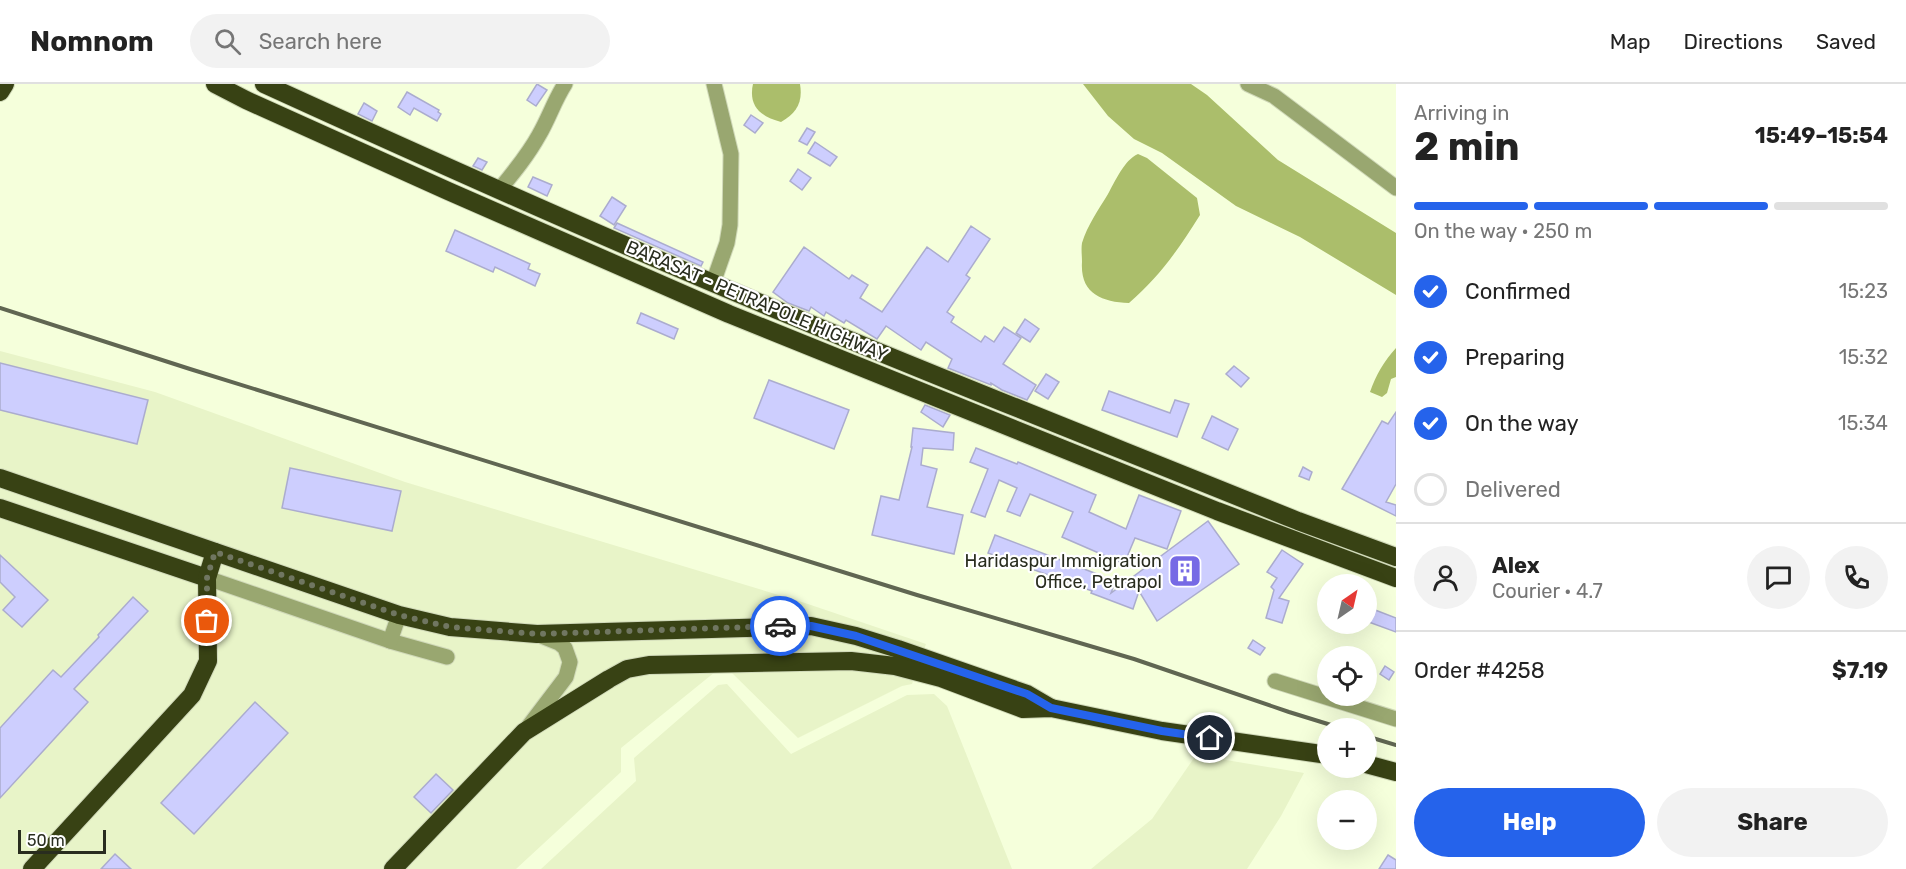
<!DOCTYPE html>
<meta charset="utf-8">
<style>
:root{--surface:#fff;--page:#f2f2f2;--text:#222;--muted:#767676;--line:#e0e0e0;--accent:#2563eb}
body{margin:0;font-family:Rubik,sans-serif;background:var(--page);color:var(--text);height:100vh;display:flex;flex-direction:column;font-size:22px;white-space:nowrap}
*{box-sizing:border-box;margin:0}
p{font-size:20px;color:var(--muted)}
.icon{flex:none;width:33px;height:33px;fill:none;stroke:currentColor;stroke-width:2;stroke-linecap:round;stroke-linejoin:round}
.map{position:relative;flex:1;overflow:hidden}
.sheet{display:flex;flex-direction:column;background:var(--surface);width:510px}
.sheet>*{flex:none}
.needle{width:39px;rotate:34deg}
.tools{position:absolute;left:1317px;top:490px;display:grid;gap:12px}
.tools a{display:grid;place-items:center;width:60px;height:60px;border-radius:50%;background:var(--surface);box-shadow:0 6px 24px #0002;font-size:30px}
.scale{position:absolute;left:18px;bottom:15px;width:88px;box-sizing:border-box;padding-left:6px;border:3px solid #292d1f;border-top:0;font-size:16px;line-height:21px;white-space:nowrap;color:#292d1f;-webkit-text-stroke:4px #fff;paint-order:stroke}
.pin{position:absolute;display:grid;place-items:center;width:51px;height:51px;color:#fff;margin:-26px;border:3px solid #fff;border-radius:50%;box-shadow:0 2px 6px #0007}
.courier{position:absolute;display:grid;place-items:center;width:60px;height:60px;margin:-30px;border:4px solid #2563eb;border-radius:50%;background:#fff;color:#222;box-shadow:0 2px 8px #0007}
.summary em{font-style:normal;font-weight:700}
.summary div{display:flex;flex-direction:column-reverse}
.summary{display:flex;align-items:center;justify-content:space-between;height:102px;padding:0 18px}
h1{font-size:39px;font-weight:700;line-height:45px}
.bar{display:grid;grid-template-columns:repeat(4,1fr);gap:9px 6px;align-content:center;height:72px;padding:0 18px}
.bar i{height:8px;border-radius:4px;background:var(--line)}
.bar .active{background:var(--accent)}
.bar p{grid-column:span 4}
.line{display:flex;align-items:center;gap:15px;padding:0 18px;border-top:2px solid var(--line)}
.line div{flex:1}
.round{display:grid;place-items:center;flex:none;width:63px;height:63px;border-radius:32px;background:var(--page)}
ol{padding:0 18px;list-style:none}
li{display:flex;align-items:center;gap:18px;height:66px}
li p{margin-inline-start:auto}
li .icon{padding:6px;border-radius:50%;background:var(--accent);color:#fff;stroke-width:4}
li:last-child{color:var(--muted)}
li i{width:33px;height:33px;border:3px solid var(--line);border-radius:50%}
.action{display:flex;gap:12px;margin-top:auto;padding:12px 18px}
.action a{flex:1;height:69px;border-radius:36px;background:var(--accent);color:#fff;font-size:24px;font-weight:700;line-height:69px;text-align:center}
.action a+a{background:var(--page);color:var(--text)}
header{display:flex;align-items:center;gap:36px;box-sizing:border-box;height:84px;padding:0 30px;background:var(--surface);border-bottom:2px solid var(--line)}
header strong{font-size:28px}
nav{display:flex;gap:33px;margin-inline-start:auto;font-size:21px}
.search{width:420px;height:54px;background:var(--page);display:flex;align-items:center;gap:15px;box-sizing:border-box;padding:0 21px;border-radius:33px;color:var(--muted);font-size:22px}
main{display:flex;flex:1;min-height:0}
.map>svg:first-child{display:block}
</style>
<header>
<strong>Nomnom</strong>
<div class="search"><svg class="icon" aria-label="search" viewBox="0 0 24 24"><circle cx="10" cy="10" r="6"/><path d="M15 15l6 6"/></svg>Search here</div>
<nav><a>Map</a><a>Directions</a><a>Saved</a></nav>
</header>
<main>
<div class="map">
<svg width="1396" height="785" viewBox="0 0 1396 785">
<rect width="100%" height="100%" fill="#f5ffdb"/>
<g fill="#e8f4c8">
<polygon points="0,267 155,308 405,398 805,519 926,560 912,600 902,602 798,654 731,588 715,588 621,664 621,688 516,785 0,785"/>
<polygon points="727,600 791,670 907,611 934,610 947,622 1012,785 541,785 636,697 634,674 718,601"/>
<polygon points="1196,671 1304,689 1281,732 1247,785 1091,785 1152,735"/>
</g>
<g fill="#abbe6b">
<path d="M753,0H800C803,18 797,29 781,38C761,33 748,22 753,0Z"/>
<polygon points="1083,0 1191,0 1207,11 1278,76 1396,149 1396,211 1300,153 1236,122 1162,69 1134,55 1108,32"/>
<path d="M1138,70L1147,74L1197,114L1200,131C1178,166 1160,192 1129,219C1101,218 1080,209 1082,178C1082,172 1081,165 1082,159C1087,142 1099,125 1108,110C1115,98 1124,76 1138,70Z"/>
<path d="M1396,264V293L1391,295L1387,309L1382,313L1370,308C1376,291 1384,277 1396,264Z"/>
</g>
<g fill="#cdcefe" stroke="#abacce" stroke-width="1.5">
<polygon points="537,0 547,6 536,22 527,16"/>
<polygon points="407,8 439,26 438,28 441,30 437,37 414,24 410,31 398,23"/>
<polygon points="364,19 377,27 372,37 358,30"/>
<polygon points="751,31 763,39 755,49 744,41"/>
<polygon points="807,44 815,48 807,61 799,57"/>
<polygon points="815,58 837,73 830,82 808,69"/>
<polygon points="478,74 487,78 482,86 473,82"/>
<polygon points="798,85 811,94 802,106 790,97"/>
<polygon points="533,93 552,101 547,112 528,103"/>
<polygon points="612,113 626,122 614,141 600,132"/>
<polygon points="617,139 703,178 701,182 614,144"/>
<polygon points="971,142 990,155 966,191 970,194 947,228 954,233 951,238 981,258 985,252 994,258 1004,243 1021,254 1003,280 1036,301 1027,316 1002,306 991,299 991,301 948,284 952,275 926,258 921,266 886,242 877,255 846,236 844,239 826,228 824,232 811,223 809,227 788,219 773,208 804,163 849,195 852,191 868,201 860,214 882,228 927,163 948,178"/>
<polygon points="455,146 530,180 528,185 540,190 535,202 495,183 493,188 446,167"/>
<polygon points="641,229 678,245 674,255 637,239"/>
<polygon points="1025,235 1039,245 1030,258 1016,249"/>
<polygon points="0,279 148,316 137,360 0,326"/>
<polygon points="1234,282 1249,294 1241,303 1226,290"/>
<polygon points="1046,290 1059,298 1048,315 1035,307"/>
<polygon points="769,296 849,326 834,365 754,334"/>
<polygon points="1109,307 1170,329 1175,316 1189,320 1177,353 1102,326"/>
<polygon points="925,321 950,331 943,343 921,328"/>
<polygon points="1396,328 1396,400 1386,418 1396,421 1396,432 1342,405 1382,337 1388,340"/>
<polygon points="1212,332 1238,345 1228,366 1202,354"/>
<polygon points="913,344 954,349 953,366 923,364 921,381 937,385 927,423 963,431 954,470 872,451 881,412 899,416 912,363 911,363"/>
<polygon points="976,364 1017,380 1018,378 1096,411 1089,428 1126,445 1139,411 1181,427 1167,465 1135,454 1124,480 1062,453 1073,428 1030,410 1020,432 1007,427 1017,404 999,396 985,433 971,428 988,385 970,378"/>
<polygon points="1303,383 1312,388 1309,396 1299,392"/>
<polygon points="290,384 401,407 392,447 282,424"/>
<polygon points="1208,437 1239,480 1157,537 1139,507 1133,525 1091,509 1092,507 988,469 995,451 1097,490 1096,492 1115,499 1111,509"/>
<polygon points="1282,466 1303,480 1279,514 1289,517 1282,539 1266,534 1274,506 1271,503 1277,494 1267,488"/>
<polygon points="0,471 48,516 22,543 3,526 15,513 0,498"/>
<polygon points="133,513 148,527 74,605 88,618 0,714 0,644 53,586 61,593 99,553 98,551"/>
<polygon points="1370,524 1396,534 1396,548 1366,537"/>
<polygon points="1253,556 1265,564 1260,571 1248,564"/>
<polygon points="1385,582 1394,588 1389,596 1380,590"/>
<polygon points="255,618 288,649 194,750 161,719"/>
<polygon points="436,690 453,706 431,729 414,713"/>
<polygon points="115,770 131,785 101,785"/>
<polygon points="1388,771 1396,776 1396,785 1379,785"/>
</g>
<g fill="none" stroke-linecap="round" stroke-linejoin="round">
<g stroke="#d0d9b9" stroke-width="17">
<g id="minor">
<polyline points="1248,0 1274,12 1396,104"/>
<path d="M500,105C514,88 528,71 539,51C549,34 554,17 565,0"/>
<polyline points="713,199 727,159 730,141 731,70 714,0"/>
<polyline points="207,494 390,557 447,573"/>
<polyline points="390,557 399,531"/>
<polyline points="1275,597 1396,635"/>
<polyline points="528,643 566,593 570,578 565,564 559,559 539,551"/>
</g>
</g>
<g stroke="#d0d9b9" stroke-width="20">
<g id="highway">
<polyline points="215,0 246,16 448,107 729,230 1217,427 1396,494"/>
<path d="M264,0C413,68 562,135 713,199C906,281 1103,358 1298,437L1396,473"/>
<polyline points="0,8 5,0"/>
<polyline points="0,394 399,531 450,543 537,550 811,542 856,552 898,565 1027,610 1051,624"/>
<polyline points="0,424 207,494"/>
<polyline points="1366,680 1396,688"/>
<polyline points="32,785 192,611 208,577 207,494 215,468"/>
<polyline points="393,785 524,648 609,595 627,585 649,581 851,577 895,582 941,594 1023,625 1051,624 1162,647 1328,671"/>
</g>
</g>
<use href="#minor" stroke="#99a770" stroke-width="15"/>
<use href="#highway" stroke="#384214" stroke-width="18"/>
<g stroke="#606652" stroke-width="4">
<polyline points="0,224 190,285 917,511 1134,575 1289,628 1344,645"/>
<polyline points="1366,652 1396,661"/>
</g>
</g>
<g fill="none" stroke-linecap="round" stroke-linejoin="round">
<polyline stroke="#707661" stroke-width="6" stroke-dasharray="0 10.8" points="207,537 207,494 215,468 399,531 450,543 537,550 780,542"/>
<polyline stroke="#2563eb" stroke-width="8" points="780,542 811,542 856,552 1027,610 1051,624 1162,647 1210,654"/>
</g>
<defs>
<g id="building-square" transform="scale(1.725)"><rect x="-9" y="-9" width="18" height="18" rx="4" fill="#766ae5" stroke="#fff"/><path d="M-4-6H4V6H1V3H-1V6H-4ZM-2.5-4.3h1.7v1.8h-1.7ZM.8-4.3h1.7v1.8H.8ZM-2.5-1h1.7V.8h-1.7ZM.8-1h1.7V.8H.8Z" fill="#fff"/></g>
</defs>
<g fill-rule="evenodd">
<use href="#building-square" x="1185" y="487"/>
</g>
<g text-anchor="middle" stroke-width="4.5" stroke-linejoin="round" paint-order="stroke">
<g font-size="18" fill="#292d1f" stroke="#fff">
<text transform="translate(757 217) rotate(23)" y="6">BARASAT - PETRAPOLE HIGHWAY</text>
</g>
<g font-size="18" fill="#292d1f" stroke="#fff" text-anchor="end">
<text x="1162" y="483">Haridaspur Immigration<tspan x="1162" dy="21">Office, Petrapol</tspan></text>
</g>
</g>
</svg>
<div class="tools">
<a><svg class="needle" viewBox="-14 -14 28 28"><path d="M0-13l5 13h-10z" fill="#e53935"/><path d="M0 13l5-13h-10z" fill="#767676"/></svg></a>
<a><svg class="icon" aria-label="locate" viewBox="0 0 24 24"><circle cx="12" cy="12" r="6"/><path d="M12 2v4M12 18v4M2 12h4M18 12h4"/></svg></a>
<a>+</a>
<a>−</a>
</div>
<div class="scale">50 m</div>
<div class="pin" style="left:207px;top:537px;background:#ea580c"><svg class="icon" aria-label="bag" viewBox="0 0 24 24"><path d="M5 8h14l-1 12H6zM9 8a3 3 0 0 1 6 0"/></svg></div>
<div class="pin" style="left:1210px;top:654px;background:#1f2937"><svg class="icon" aria-label="home" viewBox="0 0 24 24"><path d="M3 11l9-7 9 7M6 9v11h12V9"/></svg></div>
<div class="courier" style="left:780px;top:542px"><svg class="icon" aria-label="car" viewBox="0 0 24 24"><path d="M5 17H2v-5l4-1 3-4h7l3 4 3 1v5h-3M9 17h6M6 11h13"/><circle cx="7" cy="17" r="2"/><circle cx="17" cy="17" r="2"/></svg></div>
</div>
<section class="sheet">
<div class="summary"><div><h1>2 min</h1><p>Arriving in</p></div><em>15:49–15:54</em></div>
<div class="bar"><i class="active"></i><i class="active"></i><i class="active"></i><i></i><p>On the way · 250 m</p></div>
<ol>
<li><svg class="icon" aria-label="check" viewBox="0 0 24 24"><path d="M5 12l5 5 9-10"/></svg>Confirmed<p>15:23</p></li>
<li><svg class="icon" aria-label="check" viewBox="0 0 24 24"><path d="M5 12l5 5 9-10"/></svg>Preparing<p>15:32</p></li>
<li><svg class="icon" aria-label="check" viewBox="0 0 24 24"><path d="M5 12l5 5 9-10"/></svg>On the way<p>15:34</p></li>
<li><i></i>Delivered</li>
</ol>
<div class="line" style="height:108px"><a class="round"><svg class="icon" aria-label="person" viewBox="0 0 24 24"><circle cx="12" cy="8" r="4"/><path d="M4 21q1-7 8-7t8 7"/></svg></a><div><b>Alex</b><p>Courier · 4.7</p></div><a class="round"><svg class="icon" aria-label="chat" viewBox="0 0 24 24"><path d="M4 5h16v11H9l-5 4z"/></svg></a><a class="round"><svg class="icon" aria-label="phone" viewBox="0 0 24 24"><path d="M5 4h4l2 5-3 2q2 4 5 5l2-3 5 2v4C11 20 4 13 5 4z"/></svg></a></div>
<div class="line" style="height:78px"><div>Order #4258</div><b>$7.19</b></div>
<div class="action"><a>Help</a><a>Share</a></div>
</section>
</main>
